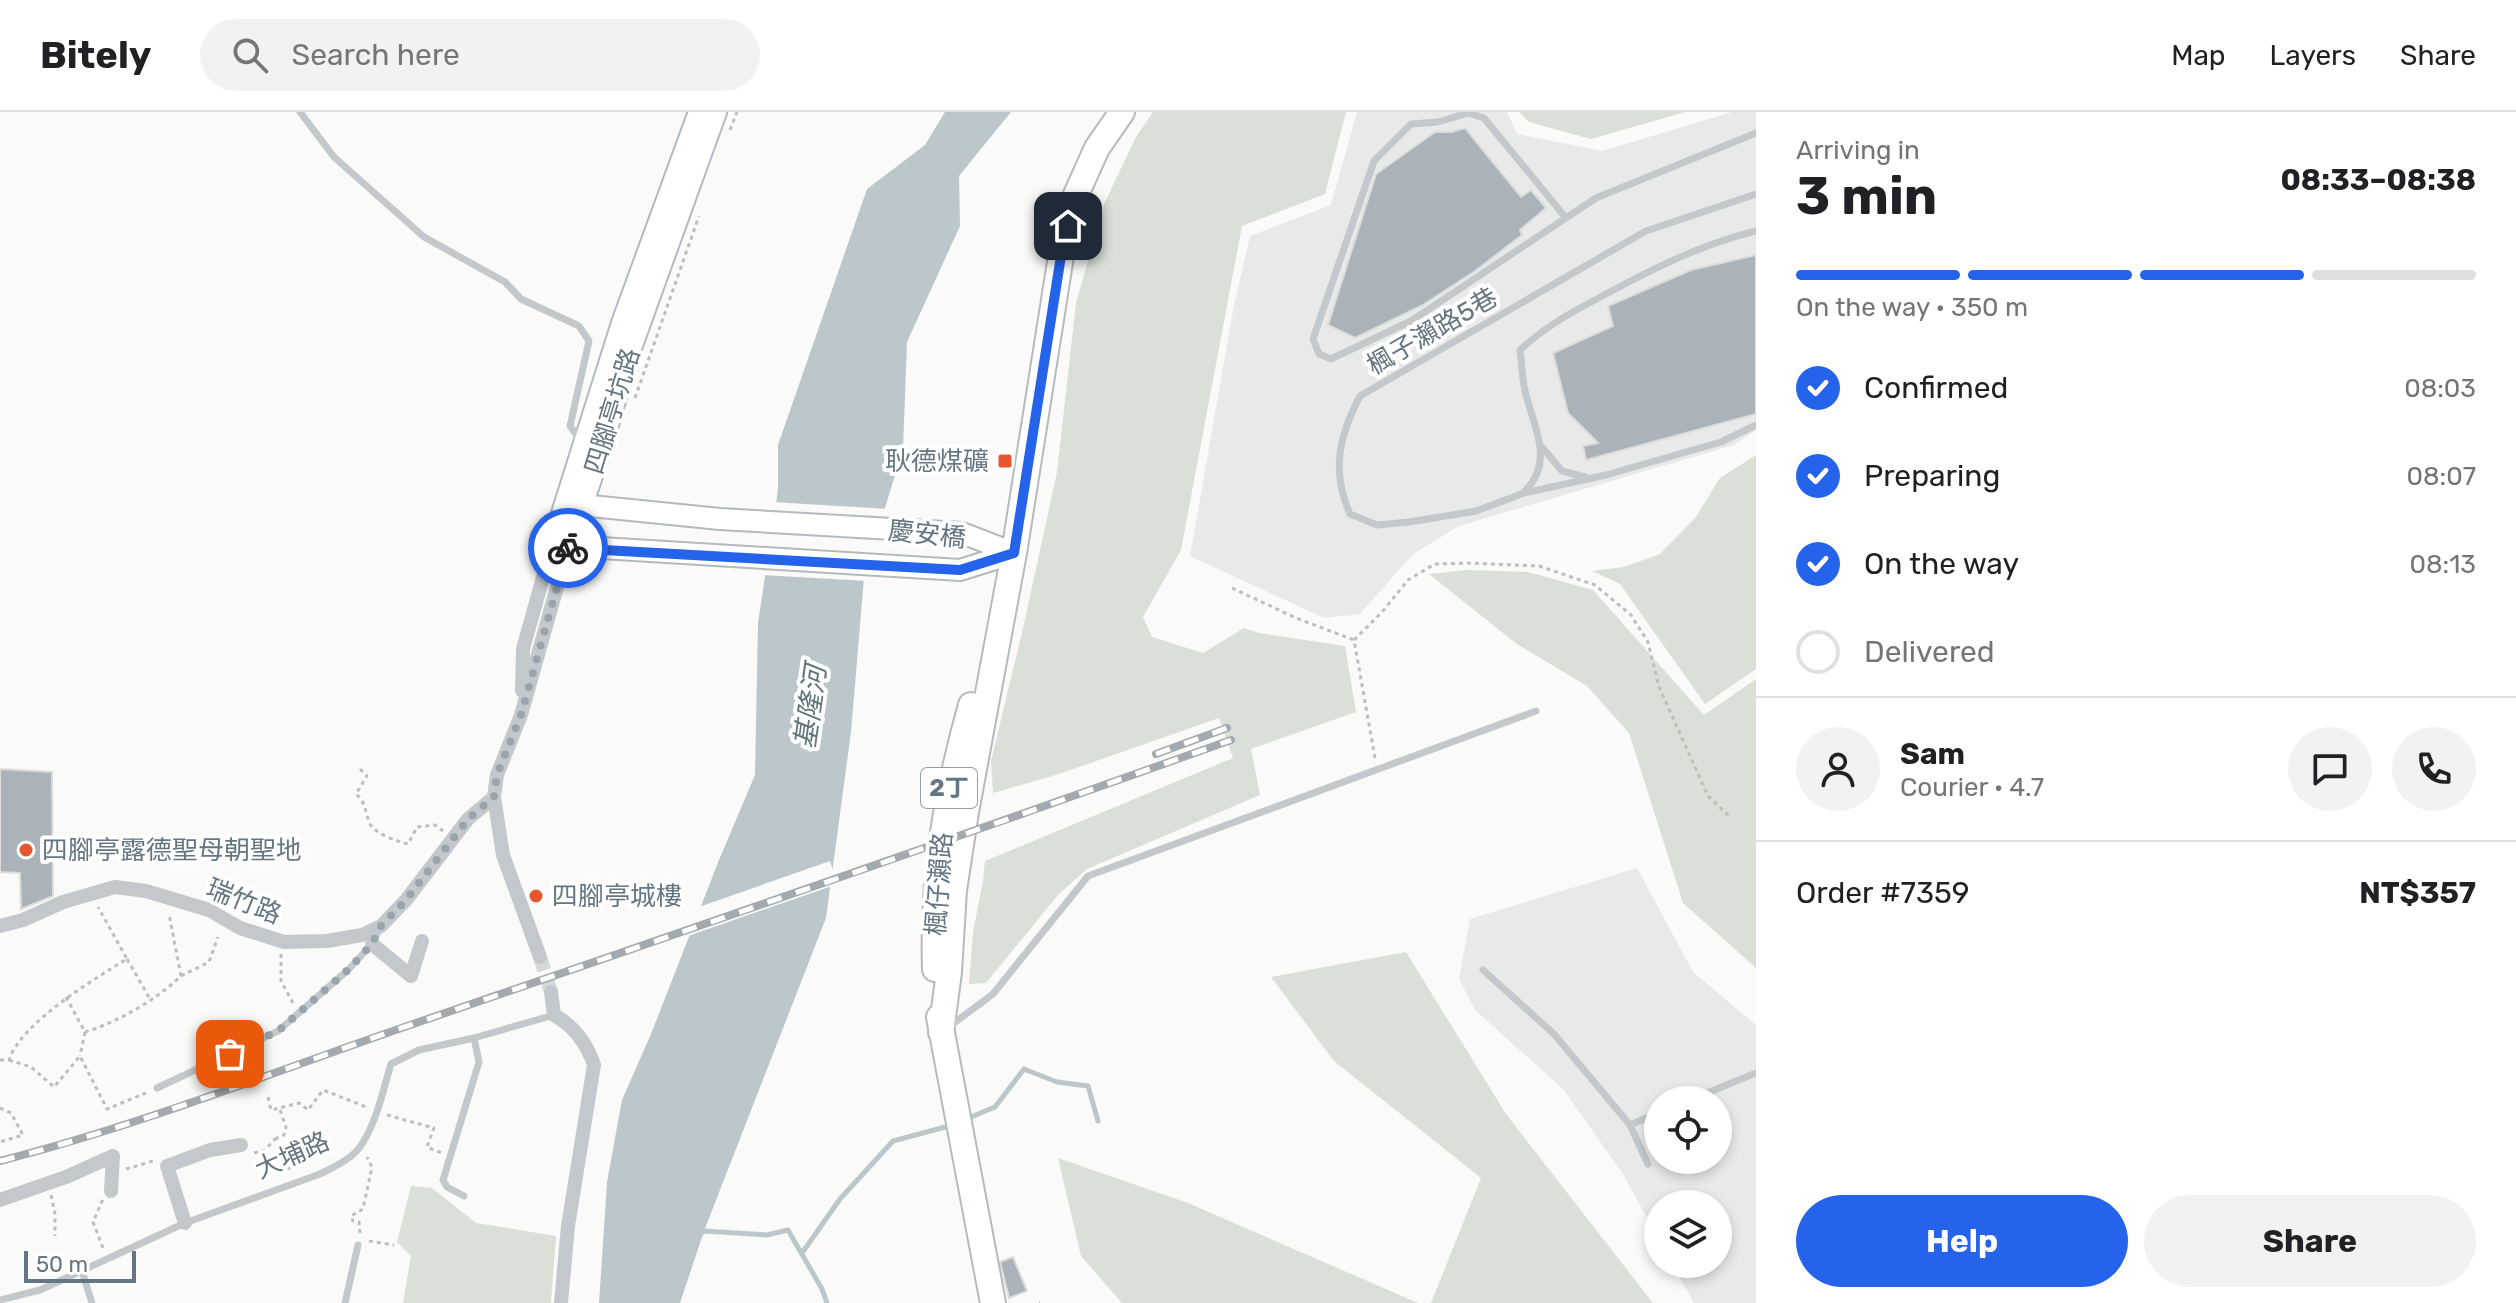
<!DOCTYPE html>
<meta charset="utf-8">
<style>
:root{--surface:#fff;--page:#f2f2f2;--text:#202124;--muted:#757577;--line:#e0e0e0;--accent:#2563eb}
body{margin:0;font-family:Rubik,"Noto Sans TC",sans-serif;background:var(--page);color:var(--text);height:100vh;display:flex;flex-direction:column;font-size:30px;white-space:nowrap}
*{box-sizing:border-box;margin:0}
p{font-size:26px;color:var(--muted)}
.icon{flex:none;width:44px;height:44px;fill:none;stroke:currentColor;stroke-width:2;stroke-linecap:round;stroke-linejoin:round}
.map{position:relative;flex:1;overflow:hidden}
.panel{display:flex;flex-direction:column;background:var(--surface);width:760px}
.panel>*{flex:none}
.fabs{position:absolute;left:1644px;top:974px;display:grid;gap:16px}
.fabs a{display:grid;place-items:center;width:88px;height:88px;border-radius:50%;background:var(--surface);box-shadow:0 4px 12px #0003;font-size:40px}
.scale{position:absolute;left:24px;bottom:20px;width:112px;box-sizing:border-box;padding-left:8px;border:4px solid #657683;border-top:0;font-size:22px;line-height:28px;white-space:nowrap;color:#657683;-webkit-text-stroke:6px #fff;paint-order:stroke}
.pin{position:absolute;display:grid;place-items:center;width:68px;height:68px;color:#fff;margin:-34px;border-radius:16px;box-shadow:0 4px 12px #0006}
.courier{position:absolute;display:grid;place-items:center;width:80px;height:80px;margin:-40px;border:6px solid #2563eb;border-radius:50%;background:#fff;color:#222;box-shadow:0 2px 10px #0007}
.overview em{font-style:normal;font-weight:700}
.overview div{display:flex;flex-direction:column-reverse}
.overview{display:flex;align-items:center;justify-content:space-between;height:136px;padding:0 40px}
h1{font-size:52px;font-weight:700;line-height:60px}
.bar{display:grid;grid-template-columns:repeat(4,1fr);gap:12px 8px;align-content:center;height:96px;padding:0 40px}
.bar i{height:10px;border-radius:6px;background:var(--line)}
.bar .on{background:var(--accent)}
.bar p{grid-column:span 4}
.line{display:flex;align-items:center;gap:20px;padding:0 40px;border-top:2px solid var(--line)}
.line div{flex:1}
.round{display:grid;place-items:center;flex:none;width:84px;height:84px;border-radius:42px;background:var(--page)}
ol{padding:0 40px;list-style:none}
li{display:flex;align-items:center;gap:24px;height:88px}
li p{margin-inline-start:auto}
li .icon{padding:8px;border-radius:50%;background:var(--accent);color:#fff;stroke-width:4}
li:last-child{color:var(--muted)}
li i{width:44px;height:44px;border:4px solid var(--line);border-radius:50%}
.action{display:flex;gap:16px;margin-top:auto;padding:16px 40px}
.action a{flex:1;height:92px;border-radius:48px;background:var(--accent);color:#fff;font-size:32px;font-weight:700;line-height:92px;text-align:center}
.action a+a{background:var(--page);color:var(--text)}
header{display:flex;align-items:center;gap:48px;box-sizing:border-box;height:112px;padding:0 40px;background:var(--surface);border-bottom:2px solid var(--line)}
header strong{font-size:38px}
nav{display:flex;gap:44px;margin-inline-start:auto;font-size:28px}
.search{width:560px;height:72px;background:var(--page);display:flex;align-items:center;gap:20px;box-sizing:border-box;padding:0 28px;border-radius:44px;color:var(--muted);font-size:30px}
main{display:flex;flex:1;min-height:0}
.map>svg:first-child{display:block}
</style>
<header>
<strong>Bitely</strong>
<div class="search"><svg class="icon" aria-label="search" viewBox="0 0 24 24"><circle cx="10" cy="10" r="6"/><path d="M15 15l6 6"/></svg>Search here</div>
<nav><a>Map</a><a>Layers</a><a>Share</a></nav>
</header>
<main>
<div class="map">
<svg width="1756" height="1191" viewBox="0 0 1756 1191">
<rect width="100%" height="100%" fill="#fafaf8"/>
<g fill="#e8e9e9" fill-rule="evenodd">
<polygon points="1357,0 1507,0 1517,22 1602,39 1732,0 1756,0 1756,318 1734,333 1459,414 1413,442 1360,502 1324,506 1190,444 1234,193 1250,124 1331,93"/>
<path d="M1637,756L1693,860L1756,913V1191H1694L1672,1152H1718V1092H1658V1126L1623,1062L1563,977L1475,898L1459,867L1470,807ZM1658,988H1718V1048H1658Z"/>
</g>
<g fill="#dadfd7">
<polygon points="1153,0 1346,0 1325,82 1242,114 1181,438 1143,505 1152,525 1203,541 1244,516 1259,521 1345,534 1356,600 1251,637 1260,683 1087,757 1058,783 986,871 969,872 973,820 983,769 985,749 1233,646 1219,606 1059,662 993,681 991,649 1024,512 1057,360 1076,191 1104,92 1136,25"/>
<polygon points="1519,0 1685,0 1591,27 1529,10"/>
<polygon points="1756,343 1756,557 1705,592 1620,472 1592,459 1624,455 1660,442 1696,405 1720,366"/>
<polygon points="1467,458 1528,460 1593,478 1704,603 1756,567 1756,856 1683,791 1629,621 1587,574 1517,532 1429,462"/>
<polygon points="1406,840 1506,1002 1653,1191 1431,1191 1481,1066 1334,949 1271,865"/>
<polygon points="1058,1046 1188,1091 1418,1191 1122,1191 1081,1144"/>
<polygon points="411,1074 432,1076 476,1111 556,1124 551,1191 403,1191 411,1144 397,1130"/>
</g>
<polygon fill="#bbc7cb" points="945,0 1011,0 959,64 960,114 907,230 903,337 864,465 851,620 826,806 704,1119 680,1191 599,1191 607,1070 622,988 651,922 719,748 755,663 758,511 778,378 778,333 867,77 925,33"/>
<g fill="#fafaf8">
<polygon points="772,390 889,397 868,469 761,463"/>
<polygon points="830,749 836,767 835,773 685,825 696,796"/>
</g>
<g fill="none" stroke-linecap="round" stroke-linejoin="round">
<g stroke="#bbc7cb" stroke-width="5">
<polyline points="966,1007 995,995 1024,957 1057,970 1088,974 1098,1009"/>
<polyline points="699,1123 704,1119 767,1123 788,1118 822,1177 827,1191"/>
<polyline points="802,1141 840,1087 893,1029 949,1014"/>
</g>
</g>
<g fill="#aab3b9" stroke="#dcdcda" stroke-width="2">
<polygon points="1465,16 1521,85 1531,78 1546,96 1520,118 1522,123 1475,159 1423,193 1355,226 1328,213 1376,62 1435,20 1452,20"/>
<polygon points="1756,143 1756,302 1586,348 1583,334 1598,331 1568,301 1553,241 1613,214 1608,194 1691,158"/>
<polygon points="0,657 52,660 53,784 21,797 20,761 0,760"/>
<polygon points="1013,1145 1027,1179 1009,1186 1000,1150"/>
</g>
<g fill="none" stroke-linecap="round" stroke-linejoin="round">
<polyline stroke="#d5d9db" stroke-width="14" stroke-dasharray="14 7" stroke-linecap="butt" points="540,845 551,880"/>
<g stroke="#b3babf" stroke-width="24">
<g id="secondary">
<polyline points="699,0 622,211 552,433 960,458 1014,441"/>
<polyline points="571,392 720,407 962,421 1014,441"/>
<polyline points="568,436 602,334 626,250 716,0"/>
</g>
</g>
<g stroke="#b5babe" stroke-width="28">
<g id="primary">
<path d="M935,857C932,764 946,682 971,593"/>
<polyline points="939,905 993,1191"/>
<polyline points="941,920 949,860 954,778 966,700 1014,441 1061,144 1075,85 1097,36 1122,0"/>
</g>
</g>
<g stroke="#bbbfc2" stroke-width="3" stroke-dasharray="4 4" stroke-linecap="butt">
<polyline points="730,18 737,0"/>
<polyline points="635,286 699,104"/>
<polyline points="1232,476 1296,506 1354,528"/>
<polyline points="1375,646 1354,528 1382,500 1408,468 1435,452 1467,451 1539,454 1595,473 1631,503 1648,530 1659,575 1708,684 1730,705"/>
<path d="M360,657L367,664L356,682C366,691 365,699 369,710C374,722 397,729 408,732L417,715L435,713L443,719"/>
<polyline points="281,842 281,869 293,891"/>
<polyline points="127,847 150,887"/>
<polyline points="181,864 209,850 218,825"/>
<polyline points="66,885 85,920 80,944"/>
<path d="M85,920C118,910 156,888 181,864L169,802"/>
<path d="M0,948H9C21,911 94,867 127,847L98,795"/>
<polyline points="9,948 31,955 54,975 80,944 107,997 146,981"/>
<polyline points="268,985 271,998 299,991 308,998 323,978 369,996"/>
<polyline points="0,996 11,1001 23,1023 0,1030"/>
<polyline points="387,1003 434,1016 427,1035 442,1041"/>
<polyline points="275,1027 284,1023 286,1015 279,995"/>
<polyline points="254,1041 265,1038 275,1027 291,1061"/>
<polyline points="126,1057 153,1049"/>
<polyline points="51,1083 55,1102 55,1124"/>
<polyline points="360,1121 359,1110 353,1109 351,1104 363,1097 372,1055 367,1045"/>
<polyline points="369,1129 394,1133"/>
<polyline points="103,1136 93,1110 103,1087"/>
<polyline points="1039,1191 1040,1191"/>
</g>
<g stroke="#c3c8cc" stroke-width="7">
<polyline points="300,0 334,45 424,125 505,170 521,187 579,214 589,229 570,314 581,329"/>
<path d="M1756,82L1646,119L1360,284C1339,324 1331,359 1350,402L1377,413L1409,410L1476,399L1524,381L1606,363L1721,330L1756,313"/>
<polyline points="1566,106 1484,6 1468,1 1438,10 1411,12 1374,49 1313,227 1319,242 1331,247 1411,209 1596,86 1756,21"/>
<polyline points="1542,335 1562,359 1585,365"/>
<path d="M1525,379C1554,350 1535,317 1526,283C1522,269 1522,253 1520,238C1548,212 1574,199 1608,181C1656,155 1703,132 1756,119"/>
<polyline points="1483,858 1554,922 1630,1013 1648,1052"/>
<polyline points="950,914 993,882 1088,764 1536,599"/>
<polyline points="157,976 278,919 348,858 372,832 380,816"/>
<polyline points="1690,988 1756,961"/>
<polyline points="1630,1013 1658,1001"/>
<polyline points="464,1084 447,1075 443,1068 479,950 474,926"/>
<polyline points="82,1159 92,1191"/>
<path d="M0,1188L40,1178L185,1111L320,1062C334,1055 354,1046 362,1032C377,1009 383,978 391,952L419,938L474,926L554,903"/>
<polyline points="345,1191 358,1133"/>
</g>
<g stroke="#c3c8cc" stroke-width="14">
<polyline points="522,579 523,537 552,433"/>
<polyline points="0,814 23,808 63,790 115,775 146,779 209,798 240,816 284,830 327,829 362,823 381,814 406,788 468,707 494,685"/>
<polyline points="372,832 411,864 422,829"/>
<polyline points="540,845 503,743 494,685 497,663 521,603 568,436"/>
<path d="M551,880L554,903C574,914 587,932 594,953L568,1114L561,1191"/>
<polyline points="0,1088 66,1065 113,1044 111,1079"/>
<polyline points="185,1111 167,1054 210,1038 241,1033"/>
</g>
<use href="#secondary" stroke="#fff" stroke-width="20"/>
<use href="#primary" stroke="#fff" stroke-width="24"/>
<g stroke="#a2aab0" stroke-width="8">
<g id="rail">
<polyline points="1156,642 1227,616"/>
<path d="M0,1049C142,1013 278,958 416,911C688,818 960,725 1231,628"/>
</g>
</g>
<use href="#rail" stroke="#fff" stroke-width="5" stroke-dasharray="15" stroke-linecap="butt"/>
</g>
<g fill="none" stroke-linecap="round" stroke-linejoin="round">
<polyline stroke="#99a4ac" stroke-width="8" stroke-dasharray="0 14.4" points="230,942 278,919 348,858 372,832 381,814 406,788 468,707 494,685 497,663 521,603 568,436"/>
<polyline stroke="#2563eb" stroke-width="10" points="568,436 960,458 1014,441 1061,144 1068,114"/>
</g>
<g fill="#e4572e" stroke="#fff" stroke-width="3">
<rect x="997" y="341" width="16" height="16" rx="4"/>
<circle cx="26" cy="738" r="8"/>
<circle cx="536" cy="784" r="8"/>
</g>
<g text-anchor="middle" stroke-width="8" stroke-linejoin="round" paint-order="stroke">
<rect fill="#fff" stroke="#939fa8" stroke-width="2" x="921" y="656" width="56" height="40" rx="6"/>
<g font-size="24" font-weight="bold" fill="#657683">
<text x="949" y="684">2丁</text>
</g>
<g font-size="26" fill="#657683" stroke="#fff">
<text transform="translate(1432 219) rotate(-30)" y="9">楓子瀨路5巷</text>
<text transform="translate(612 299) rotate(-73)" y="9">四腳亭坑路</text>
<text transform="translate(927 422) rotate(6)" y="9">慶安橋</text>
<text transform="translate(939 772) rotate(-86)" y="9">楓仔瀨路</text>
<text transform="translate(244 789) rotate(22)" y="9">瑞竹路</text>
<text transform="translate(292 1043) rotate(-24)" y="9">大埔路</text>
</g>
<g font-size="26" fill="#657683" stroke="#fff" text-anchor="start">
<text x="989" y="358" text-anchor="end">耿德煤礦</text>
<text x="42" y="747">四腳亭露德聖母朝聖地</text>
<text x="552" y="793">四腳亭城樓</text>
</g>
<g font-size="28" font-style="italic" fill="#60757c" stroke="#fff">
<text transform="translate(810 595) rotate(-82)" y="10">基隆河</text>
</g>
</g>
</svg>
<div class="fabs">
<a><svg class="icon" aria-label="locate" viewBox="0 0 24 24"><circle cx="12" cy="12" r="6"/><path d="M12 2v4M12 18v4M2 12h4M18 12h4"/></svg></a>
<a><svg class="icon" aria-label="layers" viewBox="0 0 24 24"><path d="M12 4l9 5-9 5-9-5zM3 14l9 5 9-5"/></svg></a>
</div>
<div class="scale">50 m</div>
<div class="pin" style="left:230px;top:942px;background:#ea580c"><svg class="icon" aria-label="bag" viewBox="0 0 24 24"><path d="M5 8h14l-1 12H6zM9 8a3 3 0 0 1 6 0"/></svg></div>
<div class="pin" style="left:1068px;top:114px;background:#1f2937"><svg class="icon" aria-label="home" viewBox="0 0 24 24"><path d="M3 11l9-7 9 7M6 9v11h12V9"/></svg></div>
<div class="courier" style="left:568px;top:436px"><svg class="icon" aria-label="bike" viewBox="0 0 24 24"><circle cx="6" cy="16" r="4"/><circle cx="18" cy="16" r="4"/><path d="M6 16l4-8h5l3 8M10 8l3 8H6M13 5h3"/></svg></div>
</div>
<section class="panel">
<div class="overview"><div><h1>3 min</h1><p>Arriving in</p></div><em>08:33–08:38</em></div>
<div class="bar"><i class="on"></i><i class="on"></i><i class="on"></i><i></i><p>On the way · 350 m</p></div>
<ol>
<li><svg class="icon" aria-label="check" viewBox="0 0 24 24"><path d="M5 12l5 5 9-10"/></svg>Confirmed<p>08:03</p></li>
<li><svg class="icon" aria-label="check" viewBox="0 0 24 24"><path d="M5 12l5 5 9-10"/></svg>Preparing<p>08:07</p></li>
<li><svg class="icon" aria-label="check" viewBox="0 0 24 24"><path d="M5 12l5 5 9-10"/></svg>On the way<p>08:13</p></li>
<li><i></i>Delivered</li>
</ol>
<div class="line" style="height:144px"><a class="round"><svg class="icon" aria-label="person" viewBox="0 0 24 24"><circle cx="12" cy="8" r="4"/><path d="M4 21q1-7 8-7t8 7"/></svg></a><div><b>Sam</b><p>Courier · 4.7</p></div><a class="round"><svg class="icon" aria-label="chat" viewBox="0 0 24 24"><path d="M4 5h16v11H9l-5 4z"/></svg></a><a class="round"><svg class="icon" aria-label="phone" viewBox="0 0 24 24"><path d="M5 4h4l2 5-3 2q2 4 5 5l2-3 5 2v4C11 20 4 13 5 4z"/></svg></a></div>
<div class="line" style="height:104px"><div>Order #7359</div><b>NT$357</b></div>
<div class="action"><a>Help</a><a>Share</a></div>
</section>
</main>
